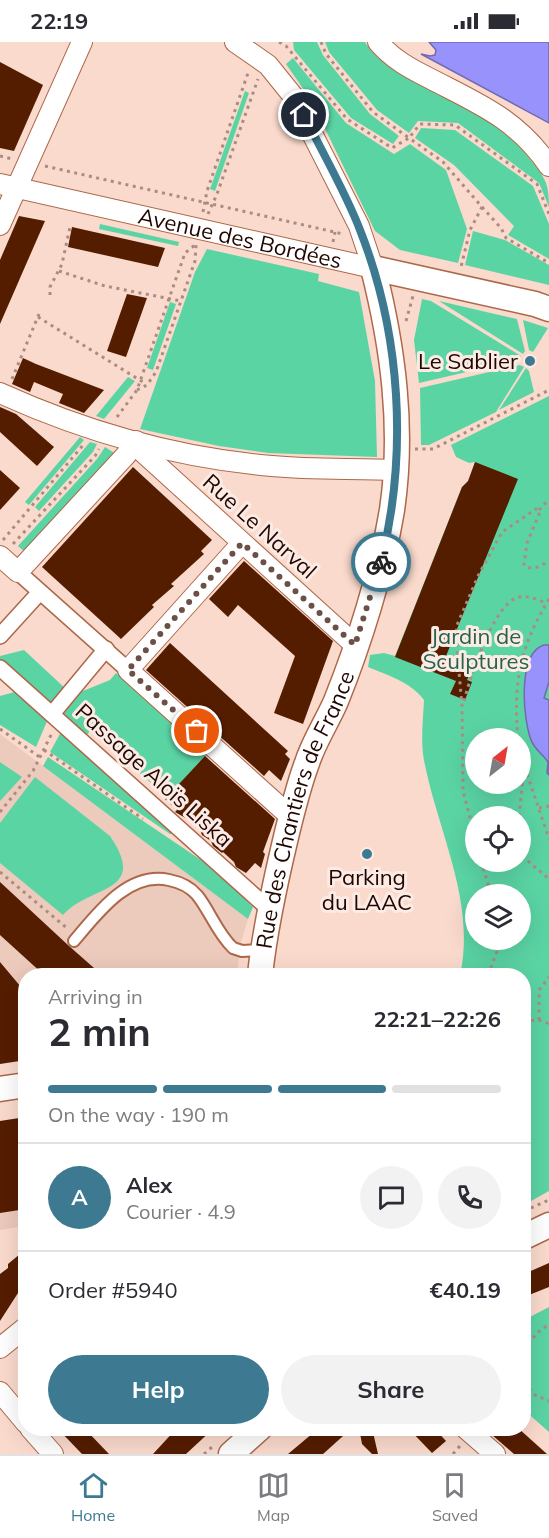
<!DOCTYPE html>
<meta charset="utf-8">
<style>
:root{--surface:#fff;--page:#f2f2f3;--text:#2b2b33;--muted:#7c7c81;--line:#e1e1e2;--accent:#3d7a91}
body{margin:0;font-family:Mulish,sans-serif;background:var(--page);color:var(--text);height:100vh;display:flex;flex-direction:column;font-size:22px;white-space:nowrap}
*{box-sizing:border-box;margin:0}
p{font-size:20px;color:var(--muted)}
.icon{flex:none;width:33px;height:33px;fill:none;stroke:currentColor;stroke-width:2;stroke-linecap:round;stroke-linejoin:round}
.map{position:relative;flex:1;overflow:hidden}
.panel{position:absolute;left:18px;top:926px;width:513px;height:468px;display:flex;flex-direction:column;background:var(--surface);border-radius:24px;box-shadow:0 6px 24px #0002}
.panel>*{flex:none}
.needle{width:39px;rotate:31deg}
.tools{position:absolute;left:465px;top:686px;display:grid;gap:12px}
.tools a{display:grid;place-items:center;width:66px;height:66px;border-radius:50%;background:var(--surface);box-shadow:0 6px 24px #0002;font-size:30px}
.pin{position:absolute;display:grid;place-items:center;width:51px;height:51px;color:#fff;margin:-26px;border:3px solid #fff;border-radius:50%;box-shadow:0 2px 6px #0007}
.courier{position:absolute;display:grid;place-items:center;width:60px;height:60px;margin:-30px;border:4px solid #3d7a91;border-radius:50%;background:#fff;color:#222;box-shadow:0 2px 8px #0007}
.overview em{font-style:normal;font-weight:700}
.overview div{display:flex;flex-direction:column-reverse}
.overview{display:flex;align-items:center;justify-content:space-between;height:102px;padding:0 30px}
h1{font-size:39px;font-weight:700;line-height:45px}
.bar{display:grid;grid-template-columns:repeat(4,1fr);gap:9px 6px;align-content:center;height:72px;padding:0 30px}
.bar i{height:8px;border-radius:4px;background:var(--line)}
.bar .active{background:var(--accent)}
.bar p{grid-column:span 4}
.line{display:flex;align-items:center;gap:15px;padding:0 30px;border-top:2px solid var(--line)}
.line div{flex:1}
.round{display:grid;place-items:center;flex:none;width:63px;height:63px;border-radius:32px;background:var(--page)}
.cta{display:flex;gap:12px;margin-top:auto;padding:12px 30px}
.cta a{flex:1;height:69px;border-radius:36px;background:var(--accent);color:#fff;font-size:24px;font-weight:700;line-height:69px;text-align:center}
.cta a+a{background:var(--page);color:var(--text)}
.status{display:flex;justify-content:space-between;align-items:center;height:42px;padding:0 30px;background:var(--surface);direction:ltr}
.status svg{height:16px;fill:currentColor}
.dock{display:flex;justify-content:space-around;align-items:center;height:84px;border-top:2px solid var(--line);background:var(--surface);font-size:16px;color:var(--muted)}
.dock a{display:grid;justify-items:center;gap:3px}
.dock .active{color:var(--accent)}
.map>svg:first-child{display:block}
</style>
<div class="status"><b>22:19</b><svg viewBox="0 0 49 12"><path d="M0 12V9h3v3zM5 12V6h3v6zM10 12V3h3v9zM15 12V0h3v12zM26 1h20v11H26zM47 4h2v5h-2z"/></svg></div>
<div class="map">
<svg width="549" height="1412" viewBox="0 0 549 1412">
<rect width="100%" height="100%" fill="#fadacd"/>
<g fill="#eccabc">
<polygon points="0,692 248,877 241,900 237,933 26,933 25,1018 0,1022"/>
<polygon points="25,1075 25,1184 0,1188 0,1079"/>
</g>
<g fill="#5bd4a4" fill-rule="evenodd">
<polygon points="293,0 317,0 323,13 370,72 399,94 393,102 351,76 294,8"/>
<path d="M325,0H365C378,21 398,31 419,42C458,63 502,80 529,116C545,136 549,140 549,165L539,141L458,81L418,79L409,91L377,68L329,10Z"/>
<polygon points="293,16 346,81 394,112 410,102 446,128 467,187 458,221 400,208 375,189 311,58 286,22"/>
<polygon points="245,49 249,51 215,149 210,147"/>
<polygon points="421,86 455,88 533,144 549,182 549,217 508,193 514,184 454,123 415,96"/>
<polygon points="100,182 179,200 178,204 99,187"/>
<polygon points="473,189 505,198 549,223 549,243 465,223"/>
<polygon points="207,207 319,232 318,239 359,250 375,339 377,415 268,411 219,404 140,387 195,230"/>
<polygon points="422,257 431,259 521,314 519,318 419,341 414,298"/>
<polygon points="439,259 517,277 525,309 523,312"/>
<polygon points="170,260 176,262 153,328 147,326"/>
<polygon points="523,278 548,286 533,310 529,308"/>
<polygon points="520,323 524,325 496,370 429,403 421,403 420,346"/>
<polygon points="526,326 529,329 534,350 499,368"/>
<polygon points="128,335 135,339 104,377 96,374"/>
<path d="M549,354V1149L524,1163V933H460C476,861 439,792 425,723C420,703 423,679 424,658C411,640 387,633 368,625L370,613L384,611L395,614L462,445L469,439L475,420L469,421L456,415L451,403ZM476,696H520V741H476ZM476,774H520V819H476ZM476,852H520V897H476Z"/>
<polygon points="80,395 84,398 29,463 25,460"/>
<polygon points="90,400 97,402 93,410 39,469 35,465"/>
<polygon points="105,405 116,412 26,511 18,504 97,417"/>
<polygon points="24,608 67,648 52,666 0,617 0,614"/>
<polygon points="116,631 207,712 167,755 91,688 84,696 59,670 73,653 110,638"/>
<polygon points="18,649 48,677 36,705 0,683 0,654"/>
<polygon points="61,690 174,792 170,792 50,710"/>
<polygon points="48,715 210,824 253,865 248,877 43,724"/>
<polygon points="0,720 22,735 0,759"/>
<path d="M35,735L110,794C149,852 91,842 63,873L0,821V781Z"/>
<polygon points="549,1265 549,1390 524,1368 524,1278"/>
</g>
<g fill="#9893fc" stroke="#7469b0" stroke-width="1.5">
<polygon points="429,0 549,0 549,81 421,12 430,14 435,13 436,8"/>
<path d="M544,603H549V640L544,656L549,658V733L547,731L548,720C543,712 534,707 531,698C523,677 517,611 544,603Z"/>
</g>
<g fill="#551d00">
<polygon points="0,20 43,43 14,109 0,106"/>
<polygon points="19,174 45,179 0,282 0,218"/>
<polygon points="72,185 165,206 158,225 68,205"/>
<polygon points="127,252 147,256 126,315 107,309"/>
<polygon points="23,316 36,322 104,348 84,371 59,361 63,352 34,340 30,350 12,342"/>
<polygon points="0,365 16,372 54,405 37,424 0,390"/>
<polygon points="475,420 518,437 444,619 472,627 467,638 472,640 465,658 450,652 456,639 395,615 462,445 468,439"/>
<polygon points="133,425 212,498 201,509 204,512 171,542 174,544 152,563 154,565 121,597 42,525"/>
<polygon points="0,428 20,446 0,468"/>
<polygon points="244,519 333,599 303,682 274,671 295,614 238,563 228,575 209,557"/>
<polygon points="170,601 288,709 285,712 290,717 281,739 269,728 264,734 146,628"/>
<polygon points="205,714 275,777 263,810 265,812 261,826 255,821 246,831 236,825 234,820 223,810 222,811 213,804 211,799 202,793 194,772 189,778 175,770 177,768 165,757"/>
<polygon points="0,840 69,904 102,933 44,933 0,893"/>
<polygon points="0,920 26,951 26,1018 0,1022"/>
<polygon points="26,1075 26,1167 0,1171 0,1079"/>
<polygon points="26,1207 26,1248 18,1251 0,1279 0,1232 8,1226 8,1222"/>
<polygon points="549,1221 549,1245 524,1255 524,1232"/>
<polygon points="57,1386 84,1386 109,1412 82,1412"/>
<polygon points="177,1386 214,1386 186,1412 153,1412"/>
<polygon points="319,1386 352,1386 323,1412 288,1412"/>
<polygon points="359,1386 372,1386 378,1412 372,1412 362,1402"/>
<polygon points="408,1386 434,1386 446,1399 432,1411"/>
<polygon points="484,1386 518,1386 547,1412 514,1412"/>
</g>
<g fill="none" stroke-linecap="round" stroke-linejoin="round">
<g stroke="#ad6849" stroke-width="14">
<path id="service" d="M74,899C97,872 128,829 169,838C179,840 190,845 197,853C210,869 217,891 233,906L242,909L263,908"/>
</g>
<g stroke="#ad6849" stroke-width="18">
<g id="pedestrian">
<polyline points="18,530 128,628"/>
<polyline points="0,594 40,550"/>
<polyline points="0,626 269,867"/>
<polyline points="52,672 106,607"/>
</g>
</g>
<g stroke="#ad6849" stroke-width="22">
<g id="minor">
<polyline points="235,0 268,23 293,54 359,184 373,226"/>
<path d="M378,0C392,17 411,27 431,37C479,62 517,77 549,124"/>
<path id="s1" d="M0,142L373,226"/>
<polyline points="0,183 82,0"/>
<path d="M0,351C86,390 179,416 272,424C313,428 355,426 396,428"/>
<polyline points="135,403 355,603"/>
<polyline points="242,501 128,628 291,775"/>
<polyline points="0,514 18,530 126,413 136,399"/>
<polyline points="0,1306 26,1285"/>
<polyline points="0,1350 26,1381"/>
<polyline points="30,1386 53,1412"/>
<polyline points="465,1386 495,1412"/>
</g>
</g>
<g stroke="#ad6849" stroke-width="27">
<g id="tertiary">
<path id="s2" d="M260,933C265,886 275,841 286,795C292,770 298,745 307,721C314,699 327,680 336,659C359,602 382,529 392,468C404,386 393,305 373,226L535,262L549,267"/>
<polyline points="0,1047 26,1043"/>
<polyline points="524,1195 549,1183"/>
<polyline points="231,1412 260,1386"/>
</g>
</g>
<g stroke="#aa8c82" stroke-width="3" stroke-dasharray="3 4.5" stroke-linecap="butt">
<polyline points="279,0 286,4 347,77 392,106 409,96 443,120 482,165 470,188 461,225"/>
<polyline points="321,0 326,12 373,70 409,96 420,82 455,83 537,142 549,172"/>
<polyline points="0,114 12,117"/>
<polyline points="45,124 343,192"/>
<polyline points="482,165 501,186 506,196 549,221"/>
<polyline points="203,170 207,149 248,31"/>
<polyline points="208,172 217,152 258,37"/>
<polyline points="333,200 335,190"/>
<polyline points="59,229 105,244 181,259"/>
<polyline points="50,253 50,245 62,222 70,185"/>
<polyline points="38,275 146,342"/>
<polyline points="406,279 413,254"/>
<polyline points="12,337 39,272"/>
<polyline points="137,348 147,343 156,330 195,219 196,203"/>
<polyline points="117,375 137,348 185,211 195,203"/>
<polyline points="415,407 433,407 549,348"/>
<polyline points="539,468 549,457"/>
<polyline points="3,498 84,402"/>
<polyline points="13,502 95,414 99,407"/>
<path d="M464,659C470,636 494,560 519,555C529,553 538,558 546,561"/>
<polyline points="0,687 41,716"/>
<path d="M518,696C513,640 520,605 549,557"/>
<polyline points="44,708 143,777"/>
<polyline points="520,711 549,797"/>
<polyline points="539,766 549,764"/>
<polyline points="0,770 33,729 52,691"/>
<polyline points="519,774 524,726"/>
<polyline points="476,798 463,749 462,664 456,595 457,583 479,532 502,490 536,467 540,470 527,501 524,522 527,526 538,525 549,519"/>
<polyline points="520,806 529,820 549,837"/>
<polyline points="481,819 491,852"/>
<polyline points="0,830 68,887"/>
<polyline points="488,933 498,907 498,897"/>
<polyline points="539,978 539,948 549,935"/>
<path d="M524,981C532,977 541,977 549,982"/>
<polyline points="524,1169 549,1158"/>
<polyline points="524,1308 537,1291 549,1282"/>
<polyline points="524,1341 535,1353 549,1359"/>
<polyline points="278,1392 285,1386"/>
<polyline points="204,1412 213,1404"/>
<polyline points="453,1412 460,1404"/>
</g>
<use href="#service" stroke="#fff" stroke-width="10"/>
<use href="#pedestrian" stroke="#fff" stroke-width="15"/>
<use href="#minor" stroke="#fff" stroke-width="20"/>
<use href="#tertiary" stroke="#fff" stroke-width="24"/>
</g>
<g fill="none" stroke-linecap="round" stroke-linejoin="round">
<polyline stroke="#6c5048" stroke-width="6" stroke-dasharray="0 10.8" points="197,689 128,628 242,501 355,603 381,520"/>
<path stroke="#3d7a91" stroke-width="8" d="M304,73C322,110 346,151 360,188C401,292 408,412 381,520"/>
</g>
<g fill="#3d7a91" stroke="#fcebe4" stroke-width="2">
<circle cx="530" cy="319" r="6"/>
<circle cx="367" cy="812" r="6"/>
</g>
<g text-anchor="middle" stroke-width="6" stroke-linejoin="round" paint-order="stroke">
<g font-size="22" fill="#200600" stroke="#fcebe4">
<text dy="8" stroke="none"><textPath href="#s1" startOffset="246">Avenue des Bordées</textPath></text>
<text transform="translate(260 484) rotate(42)" y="8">Rue Le Narval</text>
<text transform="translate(154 733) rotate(42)" y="8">Passage Aloïs Liska</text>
<text dy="8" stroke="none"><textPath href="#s2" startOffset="172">Rue des Chantiers de France</textPath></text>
</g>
<g font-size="22" fill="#200600" stroke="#fcebe4" text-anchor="end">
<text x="518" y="327">Le Sablier</text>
<text x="367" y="843" text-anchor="middle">Parking<tspan x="367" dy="25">du LAAC</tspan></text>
</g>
<g font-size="22" fill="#27624a" stroke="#fcebe4">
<text x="476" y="602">Jardin de<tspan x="476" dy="25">Sculptures</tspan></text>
</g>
</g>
</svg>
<div class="tools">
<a><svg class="needle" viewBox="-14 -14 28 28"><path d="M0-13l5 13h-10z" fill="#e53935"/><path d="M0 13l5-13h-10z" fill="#7c7c81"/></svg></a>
<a><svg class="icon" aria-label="locate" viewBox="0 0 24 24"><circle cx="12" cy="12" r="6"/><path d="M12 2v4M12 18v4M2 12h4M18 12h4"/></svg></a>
<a><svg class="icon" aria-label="layers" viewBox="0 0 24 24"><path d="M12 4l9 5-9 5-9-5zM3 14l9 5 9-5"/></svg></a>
</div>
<div class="pin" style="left:197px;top:689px;background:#ea580c"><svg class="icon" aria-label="bag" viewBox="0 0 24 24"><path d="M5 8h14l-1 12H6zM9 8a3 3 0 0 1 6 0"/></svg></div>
<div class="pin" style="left:304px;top:73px;background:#1f2937"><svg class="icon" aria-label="home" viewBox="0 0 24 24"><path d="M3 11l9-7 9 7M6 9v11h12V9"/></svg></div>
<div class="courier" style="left:381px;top:520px"><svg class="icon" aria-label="bike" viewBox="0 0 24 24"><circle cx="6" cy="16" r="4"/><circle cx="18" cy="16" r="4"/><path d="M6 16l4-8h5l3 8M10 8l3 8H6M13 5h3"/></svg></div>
<section class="panel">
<div class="overview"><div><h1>2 min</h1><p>Arriving in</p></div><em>22:21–22:26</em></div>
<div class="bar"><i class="active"></i><i class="active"></i><i class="active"></i><i></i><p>On the way · 190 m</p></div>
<div class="line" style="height:108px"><b class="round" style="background:var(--accent);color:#fff">A</b><div><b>Alex</b><p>Courier · 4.9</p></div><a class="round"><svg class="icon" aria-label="chat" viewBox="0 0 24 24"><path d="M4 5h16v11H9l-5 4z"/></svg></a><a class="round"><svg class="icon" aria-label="phone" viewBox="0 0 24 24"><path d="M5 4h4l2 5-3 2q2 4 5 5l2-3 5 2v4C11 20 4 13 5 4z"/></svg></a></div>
<div class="line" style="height:78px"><div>Order #5940</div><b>€40.19</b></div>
<div class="cta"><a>Help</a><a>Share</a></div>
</section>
</div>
<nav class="dock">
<a class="active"><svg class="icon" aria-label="home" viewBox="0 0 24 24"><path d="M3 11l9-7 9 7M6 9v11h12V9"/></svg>Home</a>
<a><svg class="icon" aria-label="map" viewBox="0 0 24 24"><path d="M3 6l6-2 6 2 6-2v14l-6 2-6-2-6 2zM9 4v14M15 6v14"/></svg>Map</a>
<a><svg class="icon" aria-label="saved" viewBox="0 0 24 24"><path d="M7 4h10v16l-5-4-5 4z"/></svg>Saved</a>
</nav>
